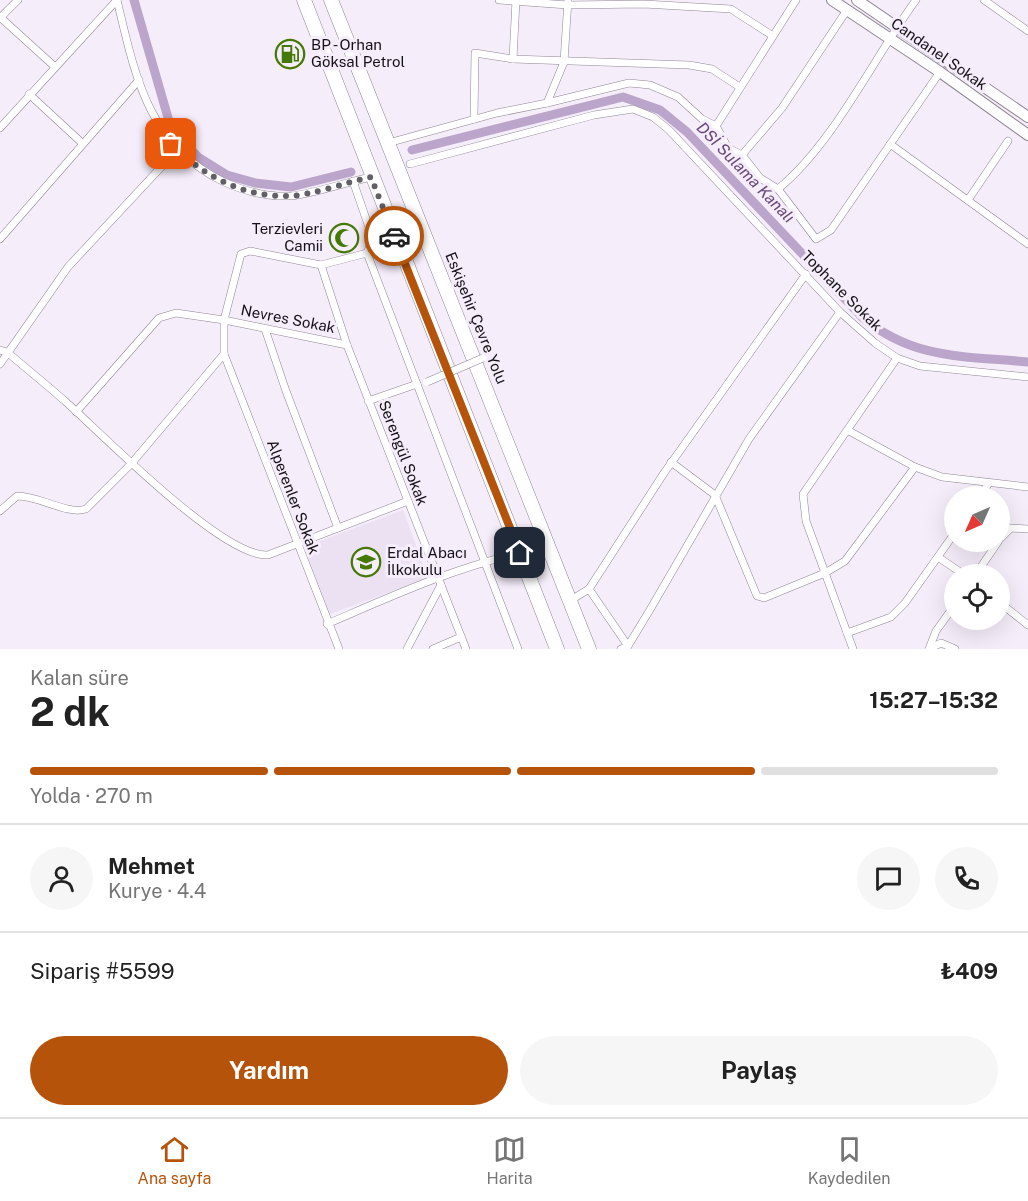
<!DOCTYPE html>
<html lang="tr">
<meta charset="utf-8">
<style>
:root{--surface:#fff;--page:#f6f6f6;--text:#222;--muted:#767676;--line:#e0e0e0;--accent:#b45309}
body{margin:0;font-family:"Public Sans",sans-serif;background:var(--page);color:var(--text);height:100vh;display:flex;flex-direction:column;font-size:22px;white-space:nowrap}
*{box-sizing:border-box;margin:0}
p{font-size:20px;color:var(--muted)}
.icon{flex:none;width:33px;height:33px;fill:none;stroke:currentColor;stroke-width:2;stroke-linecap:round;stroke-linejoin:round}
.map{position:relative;height:649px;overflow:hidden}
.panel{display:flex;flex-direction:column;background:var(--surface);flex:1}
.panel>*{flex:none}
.needle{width:39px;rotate:225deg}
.buttons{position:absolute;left:944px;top:486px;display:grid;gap:12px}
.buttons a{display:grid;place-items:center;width:66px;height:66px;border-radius:50%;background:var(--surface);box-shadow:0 6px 24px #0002;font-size:30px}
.pin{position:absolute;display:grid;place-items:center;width:51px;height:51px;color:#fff;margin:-26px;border-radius:12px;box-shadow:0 3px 9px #0006}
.courier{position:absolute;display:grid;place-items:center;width:60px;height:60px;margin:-30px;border:4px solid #b45309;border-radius:50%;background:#fff;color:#222;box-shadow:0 2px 8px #0007}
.headline em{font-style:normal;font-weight:700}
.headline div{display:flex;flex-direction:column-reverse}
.headline{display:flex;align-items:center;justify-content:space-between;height:102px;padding:0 30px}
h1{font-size:39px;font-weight:700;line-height:45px}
.bar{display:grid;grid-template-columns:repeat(4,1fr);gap:9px 6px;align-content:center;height:72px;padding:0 30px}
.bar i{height:8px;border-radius:4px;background:var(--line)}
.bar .on{background:var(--accent)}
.bar p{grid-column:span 4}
.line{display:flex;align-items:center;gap:15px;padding:0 30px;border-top:2px solid var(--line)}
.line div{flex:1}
.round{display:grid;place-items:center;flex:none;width:63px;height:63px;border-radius:32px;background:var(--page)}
.button{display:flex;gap:12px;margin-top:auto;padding:12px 30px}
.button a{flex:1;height:69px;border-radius:36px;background:var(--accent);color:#fff;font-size:24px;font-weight:700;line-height:69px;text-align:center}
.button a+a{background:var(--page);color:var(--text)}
.tab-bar{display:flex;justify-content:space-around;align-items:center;height:84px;border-top:2px solid var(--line);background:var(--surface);font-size:16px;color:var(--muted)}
.tab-bar a{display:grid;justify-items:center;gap:3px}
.tab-bar .on{color:var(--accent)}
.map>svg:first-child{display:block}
</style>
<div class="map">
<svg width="1028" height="649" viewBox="0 0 1028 649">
<rect width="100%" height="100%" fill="#f5edfa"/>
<polygon fill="#ece0f3" points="403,510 428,578 330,614 304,547"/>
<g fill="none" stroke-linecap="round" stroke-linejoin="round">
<g stroke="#bca5ca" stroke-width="9">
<polyline points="134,0 171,128 198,157 227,175 255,183 291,187 351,172"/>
<path d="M412,150L623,97L660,110L687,132L862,317C913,360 965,356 1028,362"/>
</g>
<g stroke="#8e8692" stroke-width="8">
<g id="street">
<path d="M117,0C135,75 148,146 224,182C244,191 268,197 291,196C313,194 347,182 371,177"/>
<polyline points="499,0 568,5 644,4 731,9 773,36"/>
<polyline points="984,0 1028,31"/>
<path d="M847,10L782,108L742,155L760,178L778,189C834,143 873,59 916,0"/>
<polyline points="0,17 54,66"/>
<polyline points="0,18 18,0"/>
<polyline points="513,59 516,0"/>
<polyline points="29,94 82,143"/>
<polyline points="547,103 629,83 650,85 678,97 702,119 716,126 728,148 742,155"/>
<polyline points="474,119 475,53 513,59 689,65 712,69 738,86"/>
<polyline points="716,126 796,0"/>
<polyline points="0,128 117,0"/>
<polyline points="388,143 497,113 547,103 564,62 568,0"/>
<polyline points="890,144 1028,244"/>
<polyline points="410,164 594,115 633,109 653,117 669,130 840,312 875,343 897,358 920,366 1028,377"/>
<polyline points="353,181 373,239 367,253 518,649"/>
<polyline points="778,189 816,239 831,230 940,72"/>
<polyline points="968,200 1008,141"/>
<polyline points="0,239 139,80"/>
<polyline points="321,265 347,345 466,649"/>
<polyline points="265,329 286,391 338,528"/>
<polyline points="347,345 224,320 241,254 250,251 321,265 367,253"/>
<path d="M0,350L7,352C27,369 47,385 66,402C103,435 223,558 268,555L408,501"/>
<polyline points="224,354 339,649"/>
<polyline points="0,364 68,267 177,150"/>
<polyline points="368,401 417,384"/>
<polyline points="849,431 915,467 942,477 1028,487"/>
<polyline points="671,462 715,495 757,596 764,598 825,573 845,561 915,467"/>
<polyline points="980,496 989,483"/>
<path d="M0,511L17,496C41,496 66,515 86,509L131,464L224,354V320L176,313L159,318L76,412"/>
<polyline points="999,540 1011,528 1028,529"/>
<polyline points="938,557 963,574"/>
<polyline points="976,574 998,542"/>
<polyline points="589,589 628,646"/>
<polyline points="571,600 589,589 664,473 806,274"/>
<polyline points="999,602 1028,625"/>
<path d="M327,624C390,597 453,568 520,553"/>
<polyline points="847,633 891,617 905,603 954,534"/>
<polyline points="407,649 441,585"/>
<polyline points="433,649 461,637"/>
<polyline points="621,649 628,646 651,608 749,439 840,312"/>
<polyline points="853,649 806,521 803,494 897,358"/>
<polyline points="929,649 936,631 954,606"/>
<polyline points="929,649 941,643 955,649"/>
</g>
</g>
<g stroke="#8e8692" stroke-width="12">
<g id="primary">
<polyline points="832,0 940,72 1028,135"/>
<polyline points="857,0 1028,117"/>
</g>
</g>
<g stroke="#8e8692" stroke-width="15">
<g id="highway">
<polyline points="304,0 557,649"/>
<polyline points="331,0 589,649"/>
</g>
</g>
<use href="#street" stroke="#fff" stroke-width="7"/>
<use href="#primary" stroke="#fff" stroke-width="10"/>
<use href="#highway" stroke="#fff" stroke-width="14"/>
<g stroke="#8e8692" stroke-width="8" stroke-linecap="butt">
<polyline id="street-bridge" points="427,382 483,358"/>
</g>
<use href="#street-bridge" stroke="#fff" stroke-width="7"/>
</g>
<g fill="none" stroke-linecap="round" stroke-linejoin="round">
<path stroke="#635f66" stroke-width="6" stroke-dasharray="0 10.8" d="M171,144C202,175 244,198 290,196C312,195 348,182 371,177L394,236"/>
<polyline stroke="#b45309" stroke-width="8" points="394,236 520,553"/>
</g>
<defs>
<g id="fuel-ring" transform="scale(1.5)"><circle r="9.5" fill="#f5edfa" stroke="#457804" stroke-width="1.5"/><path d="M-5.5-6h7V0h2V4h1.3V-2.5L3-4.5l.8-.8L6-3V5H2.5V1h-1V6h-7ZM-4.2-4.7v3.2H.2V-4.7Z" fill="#457804"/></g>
<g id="mosque-ring" transform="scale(1.5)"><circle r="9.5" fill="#f5edfa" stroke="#457804" stroke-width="1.5"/><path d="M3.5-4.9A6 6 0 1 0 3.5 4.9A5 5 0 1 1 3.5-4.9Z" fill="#457804"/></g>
<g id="school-ring" transform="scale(1.5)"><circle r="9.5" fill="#f5edfa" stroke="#457804" stroke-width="1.5"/><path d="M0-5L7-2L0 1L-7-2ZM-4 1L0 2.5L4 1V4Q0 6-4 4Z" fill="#457804"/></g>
</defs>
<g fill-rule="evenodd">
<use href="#fuel-ring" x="290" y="54"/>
<use href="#mosque-ring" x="344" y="238"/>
<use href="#school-ring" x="366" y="562"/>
</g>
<g text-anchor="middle" stroke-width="6" stroke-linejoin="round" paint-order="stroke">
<g font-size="15" fill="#151217" stroke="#f5edfa" text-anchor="start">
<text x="311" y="50">BP - Orhan<tspan x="311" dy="17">Göksal Petrol</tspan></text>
<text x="323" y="234" text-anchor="end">Terzievleri<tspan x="323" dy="17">Camii</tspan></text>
<text x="387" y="558">Erdal Abacı<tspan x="387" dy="17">İlkokulu</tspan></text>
</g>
<g font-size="15" fill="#151217" stroke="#f5edfa">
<text transform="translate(939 54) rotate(35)" y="5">Candanel Sokak</text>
<text transform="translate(842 291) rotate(45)" y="5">Tophane Sokak</text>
<text transform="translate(476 318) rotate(68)" y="5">Eskişehir Çevre Yolu</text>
<text transform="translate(288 319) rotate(11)" y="5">Nevres Sokak</text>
<text transform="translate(403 453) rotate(69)" y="5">Serengül Sokak</text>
<text transform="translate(293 497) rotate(69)" y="5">Alperenler Sokak</text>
</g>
<g font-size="16" font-style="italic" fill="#68477a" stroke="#f5edfa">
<text transform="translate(746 172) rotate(46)" y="6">DSİ Sulama Kanalı</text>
</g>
</g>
</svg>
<div class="buttons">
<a><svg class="needle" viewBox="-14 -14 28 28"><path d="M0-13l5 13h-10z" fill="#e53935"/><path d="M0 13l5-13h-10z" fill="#767676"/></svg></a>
<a><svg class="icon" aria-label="locate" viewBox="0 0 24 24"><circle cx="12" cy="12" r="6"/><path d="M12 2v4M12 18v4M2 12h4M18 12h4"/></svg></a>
</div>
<div class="pin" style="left:171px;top:144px;background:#ea580c"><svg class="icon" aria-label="bag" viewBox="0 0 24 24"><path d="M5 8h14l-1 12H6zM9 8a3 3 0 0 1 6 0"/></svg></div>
<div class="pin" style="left:520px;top:553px;background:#1f2937"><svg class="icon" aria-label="home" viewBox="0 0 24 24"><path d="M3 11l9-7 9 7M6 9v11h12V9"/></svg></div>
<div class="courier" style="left:394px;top:236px"><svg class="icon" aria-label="car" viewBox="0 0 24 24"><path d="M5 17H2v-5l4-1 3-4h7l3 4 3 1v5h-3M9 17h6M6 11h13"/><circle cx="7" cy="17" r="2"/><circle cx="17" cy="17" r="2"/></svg></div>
</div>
<section class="panel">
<div class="headline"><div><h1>2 dk</h1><p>Kalan süre</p></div><em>15:27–15:32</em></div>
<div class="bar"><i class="on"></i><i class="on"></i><i class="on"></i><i></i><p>Yolda · 270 m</p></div>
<div class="line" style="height:108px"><a class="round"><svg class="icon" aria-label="person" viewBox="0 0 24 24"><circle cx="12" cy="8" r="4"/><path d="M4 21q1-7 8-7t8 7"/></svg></a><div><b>Mehmet</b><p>Kurye · 4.4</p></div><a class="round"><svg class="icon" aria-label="chat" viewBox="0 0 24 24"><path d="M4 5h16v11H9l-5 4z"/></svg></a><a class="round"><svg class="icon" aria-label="phone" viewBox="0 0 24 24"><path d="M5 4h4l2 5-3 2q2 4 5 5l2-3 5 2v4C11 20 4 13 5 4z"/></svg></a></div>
<div class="line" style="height:78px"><div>Sipariş #5599</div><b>₺409</b></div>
<div class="button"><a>Yardım</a><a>Paylaş</a></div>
</section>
<nav class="tab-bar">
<a class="on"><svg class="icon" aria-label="home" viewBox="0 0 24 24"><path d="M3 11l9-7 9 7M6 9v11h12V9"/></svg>Ana sayfa</a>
<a><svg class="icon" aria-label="map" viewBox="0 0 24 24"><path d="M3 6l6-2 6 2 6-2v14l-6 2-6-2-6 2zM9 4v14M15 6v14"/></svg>Harita</a>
<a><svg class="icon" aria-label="saved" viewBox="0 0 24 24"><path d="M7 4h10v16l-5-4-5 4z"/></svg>Kaydedilen</a>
</nav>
